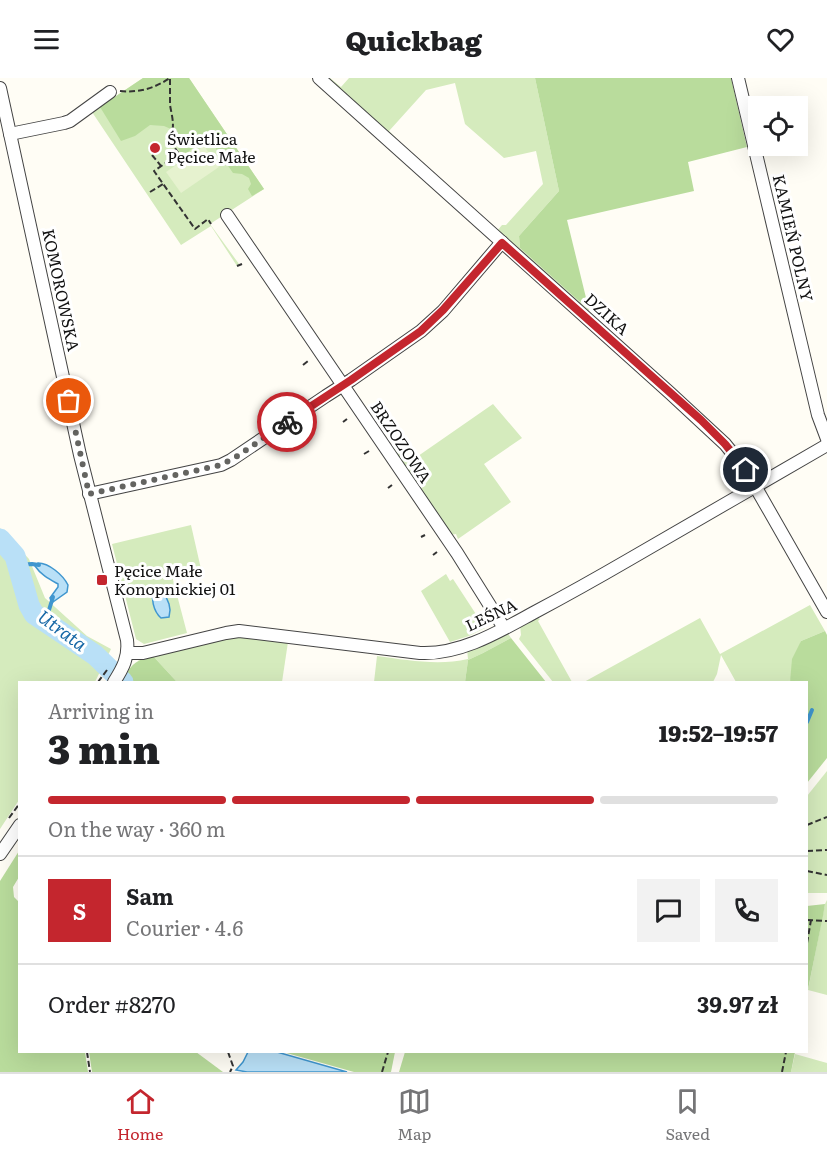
<!DOCTYPE html>
<meta charset="utf-8">
<style>
:root{--surface:#fff;--page:#f2f2f2;--text:#202124;--muted:#757577;--line:#e0e0e0;--accent:#c4262e}
body{margin:0;font-family:Literata,serif;background:var(--page);color:var(--text);height:100vh;display:flex;flex-direction:column;font-size:22px;white-space:nowrap}
*{box-sizing:border-box;margin:0}
p{font-size:20px;color:var(--muted)}
.icon{flex:none;width:33px;height:33px;fill:none;stroke:currentColor;stroke-width:2;stroke-linecap:round;stroke-linejoin:round}
.map{position:relative;flex:1;overflow:hidden}
.drawer{position:absolute;left:18px;top:603px;width:790px;height:372px;display:flex;flex-direction:column;background:var(--surface);border-radius:0px;box-shadow:0 6px 24px #0002}
.drawer>*{flex:none}
.fabs{position:absolute;left:748px;top:18px;display:grid;gap:12px}
.fabs a{display:grid;place-items:center;width:60px;height:60px;border-radius:0px;background:var(--surface);box-shadow:0 6px 24px #0002;font-size:30px}
.pin{position:absolute;display:grid;place-items:center;width:51px;height:51px;color:#fff;margin:-26px;border:3px solid #fff;border-radius:50%;box-shadow:0 2px 6px #0007}
.courier{position:absolute;display:grid;place-items:center;width:60px;height:60px;margin:-30px;border:4px solid #c4262e;border-radius:50%;background:#fff;color:#222;box-shadow:0 2px 8px #0007}
.overview em{font-style:normal;font-weight:800}
.overview div{display:flex;flex-direction:column-reverse}
.overview{display:flex;align-items:center;justify-content:space-between;height:102px;padding:0 30px}
h1{font-size:39px;font-weight:800;line-height:45px}
.bar{display:grid;grid-template-columns:repeat(4,1fr);gap:9px 6px;align-content:center;height:72px;padding:0 30px}
.bar i{height:8px;border-radius:4px;background:var(--line)}
.bar .active{background:var(--accent)}
.bar p{grid-column:span 4}
.line{display:flex;align-items:center;gap:15px;padding:0 30px;border-top:2px solid var(--line)}
.line div{flex:1}
.round{display:grid;place-items:center;flex:none;width:63px;height:63px;border-radius:0px;background:var(--page)}
header{display:flex;justify-content:space-between;align-items:center;height:78px;padding:0 30px;background:var(--surface);font-size:27px;font-weight:800}
.tabs{display:flex;justify-content:space-around;align-items:center;height:84px;border-top:2px solid var(--line);background:var(--surface);font-size:16px;color:var(--muted)}
.tabs a{display:grid;justify-items:center;gap:3px}
.tabs .active{color:var(--accent)}
.map>svg:first-child{display:block}
</style>
<header><svg class="icon" aria-label="menu" viewBox="0 0 24 24"><path d="M4 6h16M4 12h16M4 18h16"/></svg>Quickbag<svg class="icon" aria-label="heart" viewBox="0 0 24 24"><path d="M12 20l-8-8c-3-5 5-10 8-4 3-6 11-1 8 4z"/></svg></header>
<div class="map">
<svg width="827" height="994" viewBox="0 0 827 994">
<rect width="100%" height="100%" fill="#fffdf5"/>
<g fill="#d5ebbd">
<polygon points="143,0 189,0 264,111 210,146 239,186 237,188 211,148 181,167 92,34"/>
<polygon points="326,0 330,0 341,9 349,0 535,0 559,113 519,158 520,170 589,232 587,234 497,153 502,147 506,147 543,106 536,73 504,80 465,46 455,5 426,12 389,53 396,60 394,62"/>
<polygon points="493,326 522,360 484,386 511,424 458,461 456,456 450,457 420,412 423,408 419,402 416,404 391,370 396,368 408,385"/>
<polygon points="191,447 201,491 172,498 187,555 144,566 136,561 112,466"/>
<polygon points="0,450 29,481 45,520 87,558 111,571 95,604 20,604 19,722 0,751"/>
<polygon points="446,496 450,503 453,501 485,550 469,558 450,564 421,513"/>
<polygon points="810,527 825,553 801,563 790,604 736,604 721,577 717,596 713,604 584,604 700,540 720,576"/>
<polygon points="536,539 540,541 538,543 572,604 553,604 519,561 521,557 520,547"/>
<path d="M507,554L511,560L483,575L468,582L465,604H374L377,578C407,582 438,588 468,581L467,571Z"/>
<polygon points="235,558 288,564 282,604 177,604 153,578"/>
<polygon points="827,693 827,815 807,815 807,718"/>
<polygon points="827,822 827,917 808,912 825,826"/>
<polygon points="795,976 827,985 827,994 791,994"/>
</g>
<g fill="#b9dc9c">
<polygon points="143,0 189,0 264,111 252,118 248,111 251,106 249,100 242,96 233,95 210,62 207,64 202,62 188,74 181,76 179,74 177,62 171,51 164,48 150,47 135,58 121,63 100,29"/>
<polygon points="535,0 731,0 747,69 688,84 694,113 567,142 589,232 520,170 519,158 559,113"/>
<polygon points="825,553 827,557 827,680 807,705 807,604 790,604 792,581 801,563"/>
<polygon points="511,560 546,604 465,604 468,582 483,575"/>
<path d="M153,578L177,604H131L125,599C131,585 139,581 153,578Z"/>
<polygon points="19,773 19,799 13,809 14,819 20,825 20,974 85,974 88,994 0,994 0,803"/>
<polygon points="825,826 823,838 807,916 807,828"/>
<polygon points="89,974 196,974 223,994 92,994"/>
<polygon points="283,974 395,974 391,994 354,994"/>
<polygon points="405,974 795,974 791,994 399,994"/>
</g>
<polygon fill="#e6f2cf" points="204,68 219,89 181,115 166,94"/>
<g fill="#b9e0f7" stroke="#3f96cf" stroke-width="1.5">
<path d="M38,485C49,485 63,497 68,507L67,514L53,524L51,523L50,520L58,509V506C49,501 41,497 35,488Z"/>
<path d="M161,507L169,526L170,532L169,539L161,540C153,533 151,520 153,510L156,508Z"/>
<polygon points="248,974 277,974 347,994 247,994 236,992 243,984"/>
</g>
<g fill="none" stroke-linecap="round" stroke-linejoin="round">
<g stroke="#3f96cf" stroke-width="4">
<polyline points="18,487 32,486 39,487"/>
<polyline points="44,544 49,532 53,519"/>
<polyline points="807,644 812,632"/>
</g>
<polyline stroke="#b9e0f7" stroke-width="21" points="0,461 15,478 29,527 34,536 95,577 123,604"/>
<g stroke="#444" stroke-width="14">
<g id="minor">
<polyline points="319,0 670,315 725,366 746,392 759,415 827,534"/>
<polyline points="738,0 818,337 827,361"/>
<path d="M0,10L80,377L127,562C129,579 123,590 114,604"/>
<polyline points="10,56 64,45 70,43 110,14"/>
<polyline points="227,137 457,475 504,550"/>
<polyline points="89,416 221,387 231,382 326,318 351,302 421,253 443,233 502,164"/>
<path d="M128,575H143L226,555L239,553L420,575C461,577 500,553 535,534C567,517 599,499 630,481C696,443 761,405 827,367"/>
<polyline points="0,776 20,747"/>
</g>
</g>
<g stroke="#333" stroke-width="2" stroke-dasharray="6 3" stroke-linecap="butt">
<path d="M170,1C170,10 170,18 170,27C172,39 176,50 169,61L179,76L154,93L195,151L208,141L211,146"/>
<path d="M120,13C139,15 155,10 170,0"/>
<polyline points="152,77 161,88"/>
<polyline points="150,114 163,106"/>
<polyline points="237,188 242,186"/>
<polyline points="303,287 308,283"/>
<polyline points="343,344 347,341"/>
<polyline points="364,376 369,373"/>
<polyline points="388,410 392,407"/>
<polyline points="421,459 425,457"/>
<polyline points="433,477 437,474"/>
<polyline points="98,604 107,592"/>
<polyline points="9,740 20,725"/>
<polyline points="807,747 827,739"/>
<polyline points="807,773 827,772"/>
<polyline points="807,793 827,797"/>
<polyline points="807,842 827,843"/>
<polyline points="807,865 811,842"/>
<polyline points="87,974 90,994"/>
<polyline points="228,974 233,988 230,994"/>
<polyline points="382,994 388,974"/>
<polyline points="782,994 786,974"/>
</g>
<use href="#minor" stroke="#fff" stroke-width="12"/>
</g>
<g fill="none" stroke-linecap="round" stroke-linejoin="round">
<polyline stroke="#646461" stroke-width="6" stroke-dasharray="0 10.8" points="69,323 89,416 221,387 236,379 287,344"/>
<polyline stroke="#c4262e" stroke-width="8" points="287,344 351,302 421,253 443,232 502,165 701,342 725,366 746,392"/>
</g>
<g fill="#c4262e" stroke="#fff" stroke-width="2">
<circle cx="155" cy="70" r="6"/>
<rect x="96" y="496" width="12" height="12" rx="3"/>
</g>
<g text-anchor="middle" stroke-width="6" stroke-linejoin="round" paint-order="stroke">
<g font-size="16" fill="#111" stroke="#fff" text-anchor="start">
<text x="167" y="67">Świetlica<tspan x="167" dy="18">Pęcice Małe</tspan></text>
<text x="114" y="499">Pęcice Małe<tspan x="114" dy="18">Konopnickiej 01</tspan></text>
</g>
<g font-size="16" fill="#111" stroke="#fff">
<text transform="translate(793 160) rotate(77)" y="6">KAMIEŃ POLNY</text>
<text transform="translate(61 212) rotate(78)" y="6">KOMOROWSKA</text>
<text transform="translate(607 236) rotate(42)" y="6">DZIKA</text>
<text transform="translate(401 364) rotate(56)" y="6">BRZOZOWA</text>
<text transform="translate(491 537) rotate(-25)" y="6">LEŚNA</text>
</g>
<g font-size="18" font-style="italic" fill="#1768a6" stroke="#fff">
<text transform="translate(62 553) rotate(36)" y="6">Utrata</text>
</g>
</g>
</svg>
<div class="fabs">
<a><svg class="icon" aria-label="locate" viewBox="0 0 24 24"><circle cx="12" cy="12" r="6"/><path d="M12 2v4M12 18v4M2 12h4M18 12h4"/></svg></a>
</div>
<div class="pin" style="left:69px;top:323px;background:#ea580c"><svg class="icon" aria-label="bag" viewBox="0 0 24 24"><path d="M5 8h14l-1 12H6zM9 8a3 3 0 0 1 6 0"/></svg></div>
<div class="pin" style="left:746px;top:392px;background:#1f2937"><svg class="icon" aria-label="home" viewBox="0 0 24 24"><path d="M3 11l9-7 9 7M6 9v11h12V9"/></svg></div>
<div class="courier" style="left:287px;top:344px"><svg class="icon" aria-label="bike" viewBox="0 0 24 24"><circle cx="6" cy="16" r="4"/><circle cx="18" cy="16" r="4"/><path d="M6 16l4-8h5l3 8M10 8l3 8H6M13 5h3"/></svg></div>
<section class="drawer">
<div class="overview"><div><h1>3 min</h1><p>Arriving in</p></div><em>19:52–19:57</em></div>
<div class="bar"><i class="active"></i><i class="active"></i><i class="active"></i><i></i><p>On the way · 360 m</p></div>
<div class="line" style="height:108px"><b class="round" style="background:var(--accent);color:#fff">S</b><div><b>Sam</b><p>Courier · 4.6</p></div><a class="round"><svg class="icon" aria-label="chat" viewBox="0 0 24 24"><path d="M4 5h16v11H9l-5 4z"/></svg></a><a class="round"><svg class="icon" aria-label="phone" viewBox="0 0 24 24"><path d="M5 4h4l2 5-3 2q2 4 5 5l2-3 5 2v4C11 20 4 13 5 4z"/></svg></a></div>
<div class="line" style="height:78px"><div>Order #8270</div><b>39.97 zł</b></div>
</section>
</div>
<nav class="tabs">
<a class="active"><svg class="icon" aria-label="home" viewBox="0 0 24 24"><path d="M3 11l9-7 9 7M6 9v11h12V9"/></svg>Home</a>
<a><svg class="icon" aria-label="map" viewBox="0 0 24 24"><path d="M3 6l6-2 6 2 6-2v14l-6 2-6-2-6 2zM9 4v14M15 6v14"/></svg>Map</a>
<a><svg class="icon" aria-label="saved" viewBox="0 0 24 24"><path d="M7 4h10v16l-5-4-5 4z"/></svg>Saved</a>
</nav>
